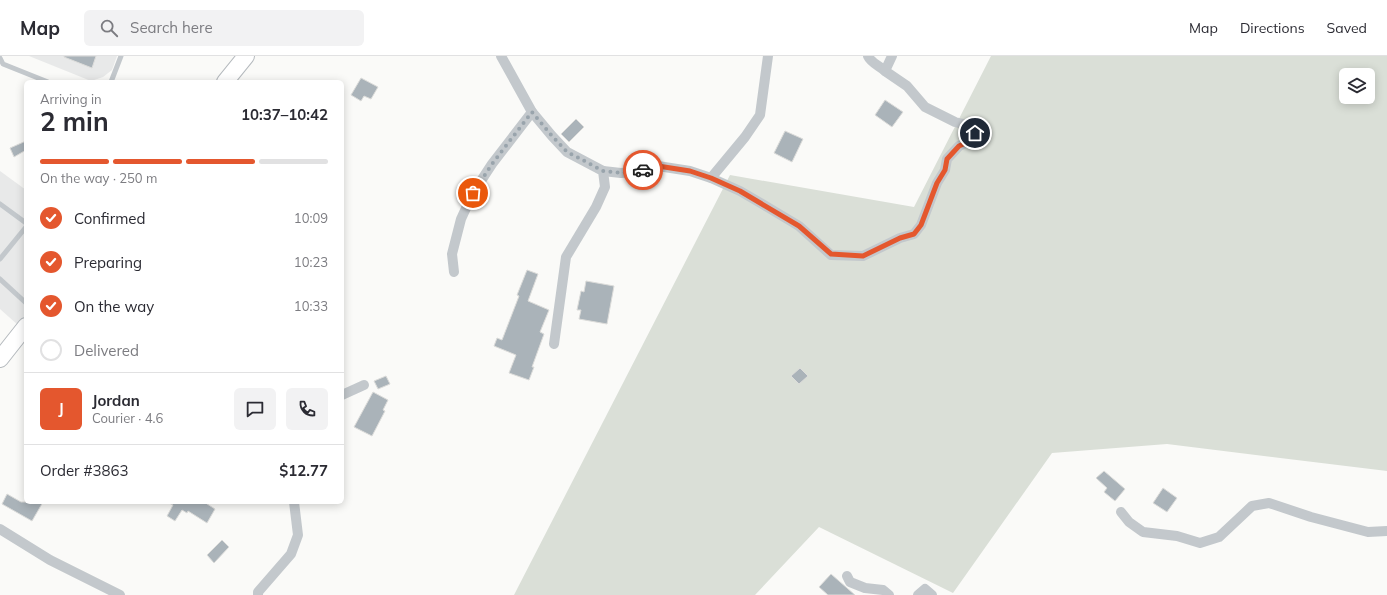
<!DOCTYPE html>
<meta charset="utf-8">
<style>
:root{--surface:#fff;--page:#f2f2f3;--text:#2b2b33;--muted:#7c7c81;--line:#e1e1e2;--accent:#e4572e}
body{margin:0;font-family:Mulish,sans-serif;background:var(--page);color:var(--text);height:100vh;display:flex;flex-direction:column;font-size:15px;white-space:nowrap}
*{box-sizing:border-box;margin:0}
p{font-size:13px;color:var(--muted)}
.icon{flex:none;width:22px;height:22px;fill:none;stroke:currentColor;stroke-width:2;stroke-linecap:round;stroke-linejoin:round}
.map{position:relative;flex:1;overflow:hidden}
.panel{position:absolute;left:24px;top:24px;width:320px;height:424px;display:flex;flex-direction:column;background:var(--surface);border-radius:6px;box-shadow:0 2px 10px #0003}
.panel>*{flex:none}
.fabs{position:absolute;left:1339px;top:12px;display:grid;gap:8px}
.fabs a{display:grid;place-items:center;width:36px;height:36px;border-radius:6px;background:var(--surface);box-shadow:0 2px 10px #0003;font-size:20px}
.pin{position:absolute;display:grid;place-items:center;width:34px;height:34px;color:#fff;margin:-17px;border:2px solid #fff;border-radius:50%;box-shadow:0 1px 4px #0007}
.courier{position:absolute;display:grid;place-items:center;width:40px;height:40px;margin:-20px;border:3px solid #e4572e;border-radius:50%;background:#fff;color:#222;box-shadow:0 1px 5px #0007}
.summary em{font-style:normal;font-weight:700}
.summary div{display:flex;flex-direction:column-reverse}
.summary{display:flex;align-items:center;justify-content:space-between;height:68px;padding:0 16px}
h1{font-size:26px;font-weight:700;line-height:30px}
.bar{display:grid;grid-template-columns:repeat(4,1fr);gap:6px 4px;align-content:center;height:48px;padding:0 16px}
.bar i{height:5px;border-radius:3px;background:var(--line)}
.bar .on{background:var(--accent)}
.bar p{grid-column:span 4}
.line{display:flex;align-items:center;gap:10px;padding:0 16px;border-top:1px solid var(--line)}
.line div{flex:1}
.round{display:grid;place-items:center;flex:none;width:42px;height:42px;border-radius:6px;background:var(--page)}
ol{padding:0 16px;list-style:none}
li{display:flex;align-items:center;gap:12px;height:44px}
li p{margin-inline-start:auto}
li .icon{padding:4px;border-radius:50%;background:var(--accent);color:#fff;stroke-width:4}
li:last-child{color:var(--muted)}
li i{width:22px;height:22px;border:2px solid var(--line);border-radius:50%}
header{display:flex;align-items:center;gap:24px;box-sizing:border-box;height:56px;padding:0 20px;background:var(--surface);border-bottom:1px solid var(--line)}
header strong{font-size:19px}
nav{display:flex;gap:22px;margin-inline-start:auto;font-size:14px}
.search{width:280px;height:36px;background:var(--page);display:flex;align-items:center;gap:10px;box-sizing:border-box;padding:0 14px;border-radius:6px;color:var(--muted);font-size:15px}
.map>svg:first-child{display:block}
</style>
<header>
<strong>Map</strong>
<div class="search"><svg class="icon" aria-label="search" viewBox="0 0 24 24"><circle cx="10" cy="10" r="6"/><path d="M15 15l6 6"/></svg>Search here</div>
<nav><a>Map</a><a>Directions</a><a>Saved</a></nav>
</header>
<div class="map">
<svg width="1387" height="539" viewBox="0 0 1387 539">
<rect width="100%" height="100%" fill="#fafaf8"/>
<g fill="#e8e9e9">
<polygon points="29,0 117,0 112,14 103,21 91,25"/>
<polygon points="0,115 26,134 26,259 18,269 0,253"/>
</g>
<path fill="#dadfd7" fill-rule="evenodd" d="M991,0H1387V415L1167,388L1052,397L953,537L819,471L755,539H514L730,119L914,151ZM1346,19H1368V41H1346Z"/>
<g fill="#aab3b9" stroke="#dcdcda">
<polygon points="64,0 96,0 92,12 64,1"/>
<polygon points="361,22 378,31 371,43 364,40 361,45 351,39"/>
<polygon points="885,44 903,56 892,71 875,59"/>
<polygon points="576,63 584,71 569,86 561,78"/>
<polygon points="785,75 803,83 792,106 774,97"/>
<polygon points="26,85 26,94 14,101 10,92"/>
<polygon points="527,214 538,218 528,245 549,254 540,276 544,278 532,311 534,311 529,324 509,317 516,299 494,290 497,282 502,284 519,240 517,239"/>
<polygon points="586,225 614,230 607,268 579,263 581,254 577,254 581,235 584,236"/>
<polygon points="800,312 808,320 799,328 791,320"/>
<polygon points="386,320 390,328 378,333 374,325"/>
<polygon points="373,336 388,344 383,354 385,355 372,380 354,371"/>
<polygon points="1104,415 1125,433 1115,445 1104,436 1107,432 1096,422"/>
<polygon points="1163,432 1177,442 1167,456 1153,447"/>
<polygon points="7,438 21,446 43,446 32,465 2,448"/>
<polygon points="167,446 204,446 215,453 207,467 188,455 187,457 182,454 175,465 167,460 173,449"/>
<polygon points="222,484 229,491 214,507 207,499"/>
<polygon points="831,518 855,539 828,539 819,531"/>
</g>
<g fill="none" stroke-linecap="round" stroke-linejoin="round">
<g stroke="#b5babe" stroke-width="18">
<g id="primary">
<polyline points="225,26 246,0"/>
<polyline points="0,303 26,270"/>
</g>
</g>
<g stroke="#c3c8cc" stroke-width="5">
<polyline points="0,2 3,8 48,26"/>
<polyline points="111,26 121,0"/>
<polyline points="0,148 26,167"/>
<polyline points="0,203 26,171"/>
<polyline points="0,223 26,247"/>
</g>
<g stroke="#c3c8cc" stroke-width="10">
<polyline points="501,0 532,56 552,80 567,96 603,115 605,131 596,151 566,201 554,288"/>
<path d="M868,0C871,7 880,10 885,15"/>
<polyline points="603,115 621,117 641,115 658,110 690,115 711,122 740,135 769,152 799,170 831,199 863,200 900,182 914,178 921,169 937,127 945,114 947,103 959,90 969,85 975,77 971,70 955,66 925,51 907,30 885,15 892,0"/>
<polyline points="711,122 745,81 760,59 768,0"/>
<polyline points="454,216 452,198 461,163 473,137 492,108 532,56"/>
<polyline points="342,339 364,329"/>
<polyline points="1121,456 1129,466 1143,476 1177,480 1200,487 1219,481 1252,450 1269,447 1311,461 1368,476 1387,475"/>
<polyline points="0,473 50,504 120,539"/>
<polyline points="847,520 850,526 865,532 883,534 889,539"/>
<polyline points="258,539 258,536 291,498 298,479 294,446"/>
<polyline points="918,539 925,533 932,539"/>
</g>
<use href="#primary" stroke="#fff" stroke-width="16"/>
</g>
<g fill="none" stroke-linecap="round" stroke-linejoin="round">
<polyline stroke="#99a4ac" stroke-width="4" stroke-dasharray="0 7.2" points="473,137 492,108 532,56 552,80 567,96 579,102 603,115 621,117 643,114"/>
<polyline stroke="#e4572e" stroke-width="5" points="643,114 658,110 690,115 711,122 740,135 799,170 831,198 863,200 900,182 914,178 921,169 937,127 945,114 947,103 959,90 970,85 975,77"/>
</g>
</svg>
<div class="fabs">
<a><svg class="icon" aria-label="layers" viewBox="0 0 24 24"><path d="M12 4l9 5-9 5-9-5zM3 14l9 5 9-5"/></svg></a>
</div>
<div class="pin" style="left:473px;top:137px;background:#ea580c"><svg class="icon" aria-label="bag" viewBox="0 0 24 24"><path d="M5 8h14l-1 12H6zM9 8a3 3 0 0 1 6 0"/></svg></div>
<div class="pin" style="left:975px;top:77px;background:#1f2937"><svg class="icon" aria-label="home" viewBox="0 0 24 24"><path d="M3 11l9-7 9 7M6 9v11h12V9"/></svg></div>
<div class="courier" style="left:643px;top:114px"><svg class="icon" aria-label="car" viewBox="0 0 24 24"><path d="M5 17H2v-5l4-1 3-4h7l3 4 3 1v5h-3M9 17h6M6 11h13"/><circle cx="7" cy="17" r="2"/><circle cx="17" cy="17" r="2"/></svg></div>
<section class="panel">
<div class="summary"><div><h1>2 min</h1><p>Arriving in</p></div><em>10:37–10:42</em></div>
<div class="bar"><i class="on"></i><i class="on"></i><i class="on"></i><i></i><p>On the way · 250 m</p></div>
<ol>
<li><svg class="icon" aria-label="check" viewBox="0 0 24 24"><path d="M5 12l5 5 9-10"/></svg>Confirmed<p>10:09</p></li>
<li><svg class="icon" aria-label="check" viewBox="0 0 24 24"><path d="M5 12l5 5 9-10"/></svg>Preparing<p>10:23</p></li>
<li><svg class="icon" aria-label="check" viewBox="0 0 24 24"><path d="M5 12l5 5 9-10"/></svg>On the way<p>10:33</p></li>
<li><i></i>Delivered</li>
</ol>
<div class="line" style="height:72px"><b class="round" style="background:var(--accent);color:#fff">J</b><div><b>Jordan</b><p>Courier · 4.6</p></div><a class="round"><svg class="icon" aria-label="chat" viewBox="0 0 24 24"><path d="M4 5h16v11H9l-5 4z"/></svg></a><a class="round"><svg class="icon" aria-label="phone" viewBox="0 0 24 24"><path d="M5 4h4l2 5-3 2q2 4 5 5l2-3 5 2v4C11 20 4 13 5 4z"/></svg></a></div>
<div class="line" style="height:52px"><div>Order #3863</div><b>$12.77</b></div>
</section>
</div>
